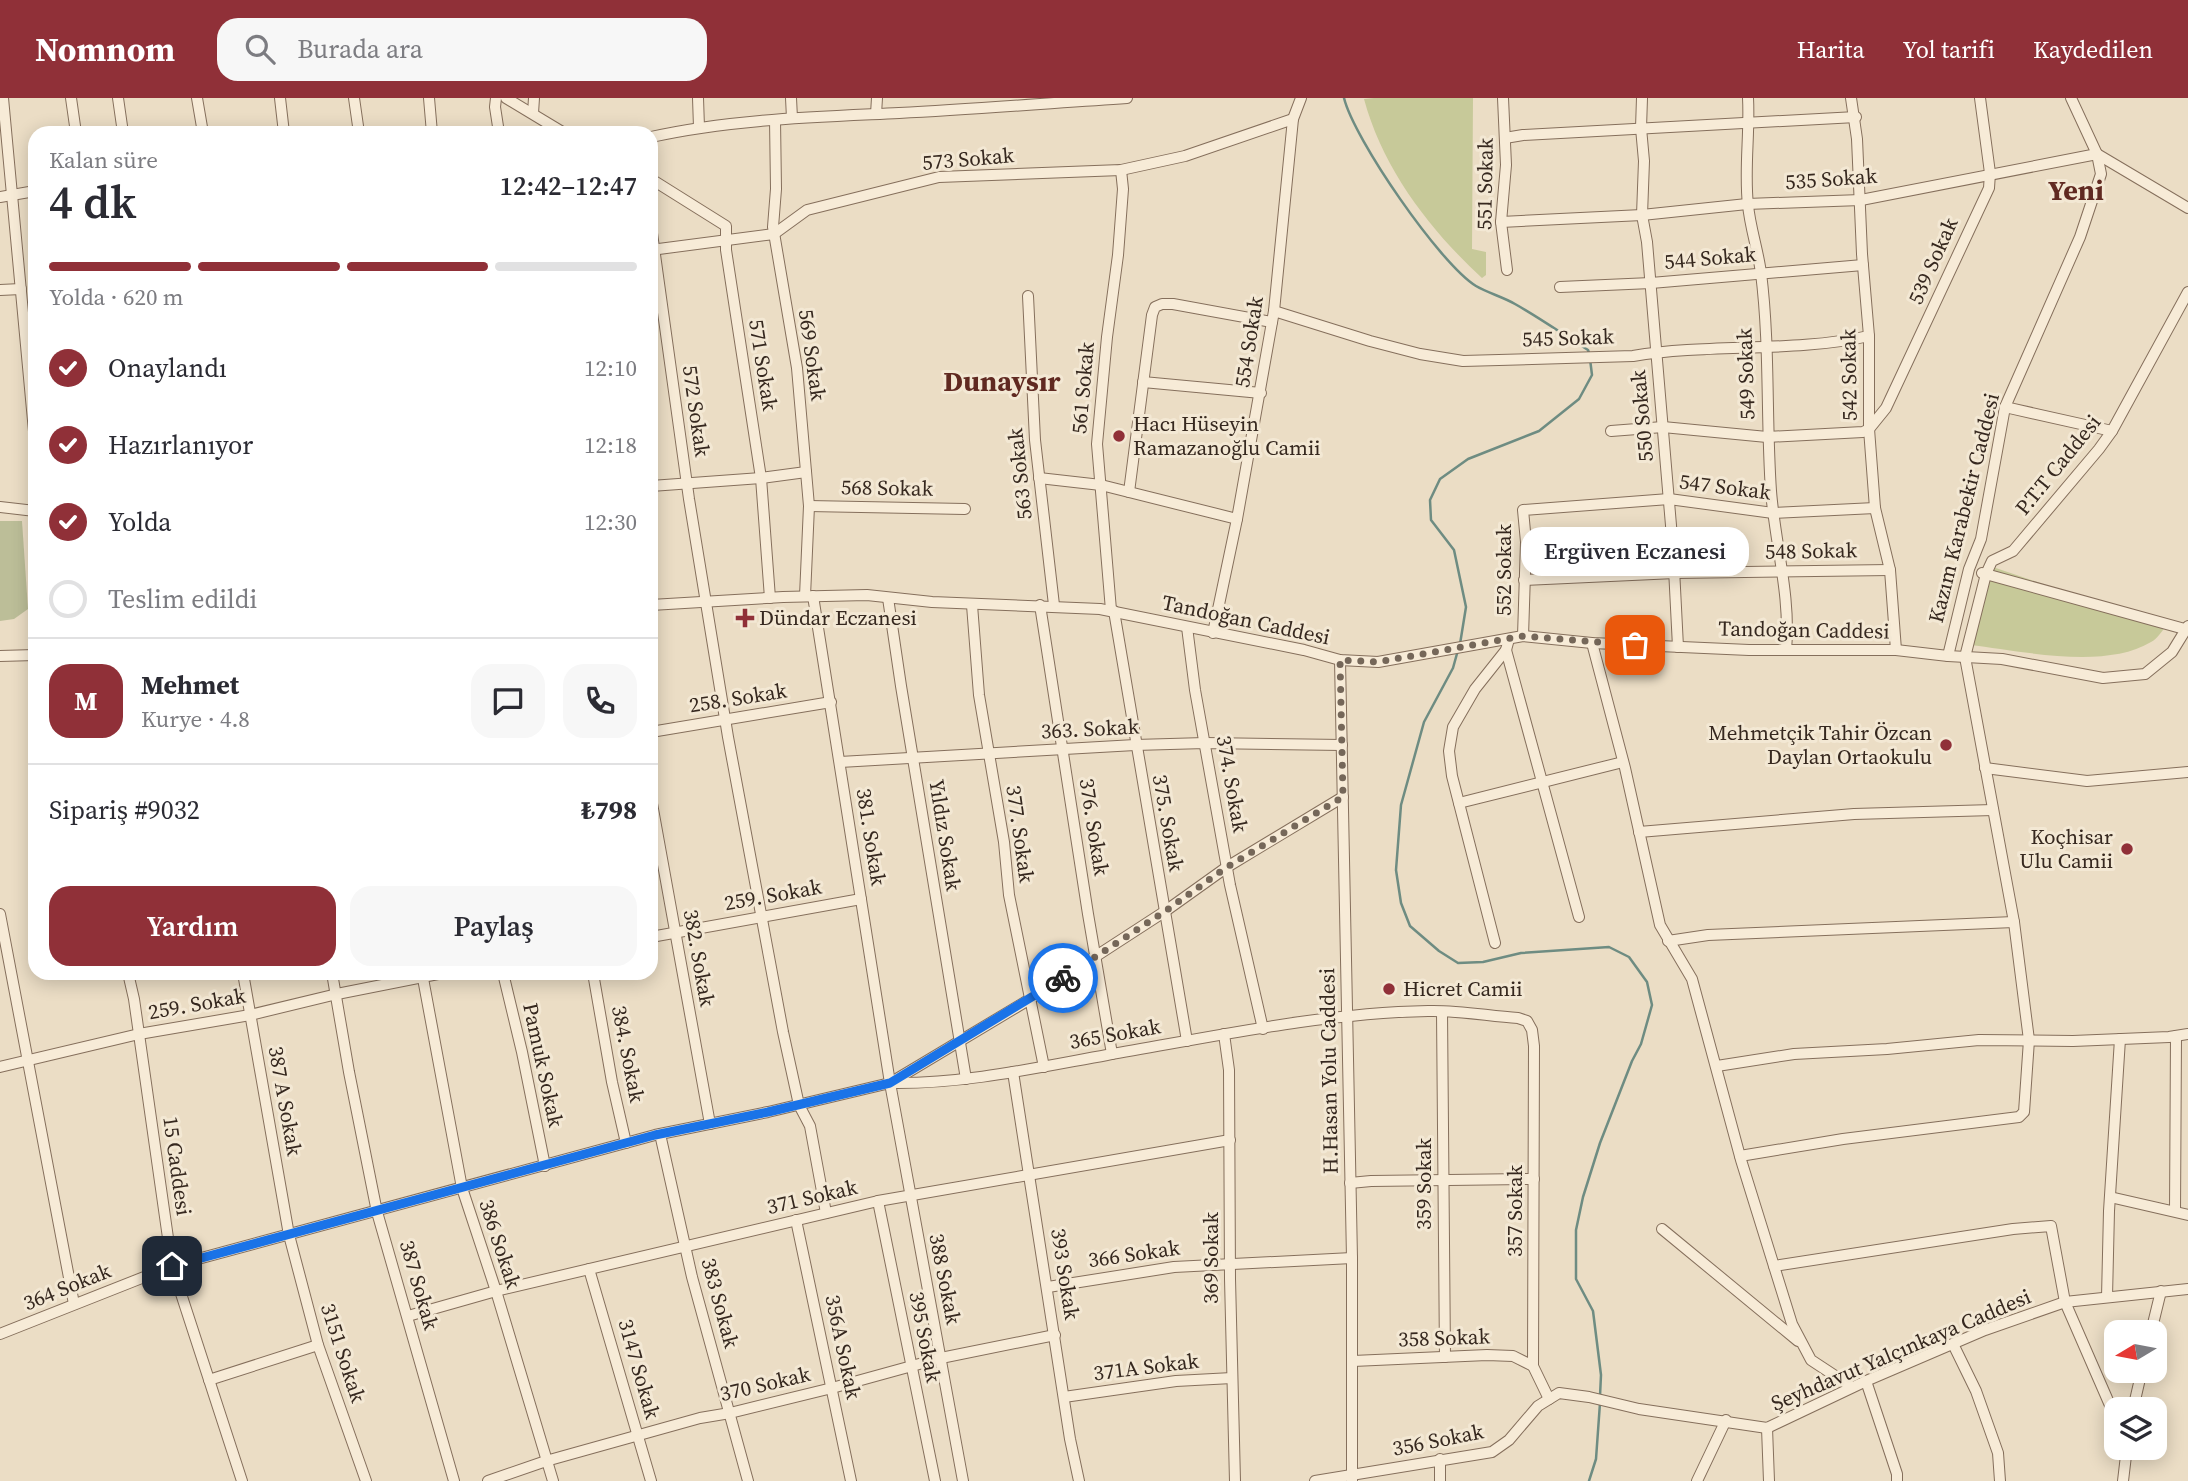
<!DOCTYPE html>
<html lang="tr">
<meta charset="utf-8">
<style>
:root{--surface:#fff;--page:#f7f7f7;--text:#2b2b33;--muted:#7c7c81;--line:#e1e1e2;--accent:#903038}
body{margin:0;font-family:"Source Serif 4",serif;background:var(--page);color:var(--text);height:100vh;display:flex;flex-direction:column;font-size:26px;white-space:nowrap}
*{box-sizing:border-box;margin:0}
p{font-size:23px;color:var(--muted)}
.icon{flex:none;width:38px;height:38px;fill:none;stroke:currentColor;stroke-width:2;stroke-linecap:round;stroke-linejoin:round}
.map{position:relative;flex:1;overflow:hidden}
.side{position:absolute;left:28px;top:28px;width:630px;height:854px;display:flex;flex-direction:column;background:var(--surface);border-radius:21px;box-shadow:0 4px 18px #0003}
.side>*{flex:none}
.needle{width:46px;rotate:260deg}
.buttons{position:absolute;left:2104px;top:1222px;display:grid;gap:14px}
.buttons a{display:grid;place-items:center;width:63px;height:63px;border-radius:14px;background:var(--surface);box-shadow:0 4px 18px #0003;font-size:35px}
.pin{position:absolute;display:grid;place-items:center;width:60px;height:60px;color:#fff;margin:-30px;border-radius:14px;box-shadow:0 4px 10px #0006}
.courier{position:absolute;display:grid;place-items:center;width:70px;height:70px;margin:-35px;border:5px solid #1a73e8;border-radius:50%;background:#fff;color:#222;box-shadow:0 2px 9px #0007}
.bubble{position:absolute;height:49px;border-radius:21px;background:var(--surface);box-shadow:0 4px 18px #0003;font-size:23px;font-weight:600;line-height:49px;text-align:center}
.overview em{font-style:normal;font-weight:600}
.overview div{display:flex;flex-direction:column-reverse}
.overview{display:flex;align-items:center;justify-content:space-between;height:119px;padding:0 21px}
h1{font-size:46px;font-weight:600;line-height:52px}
.bar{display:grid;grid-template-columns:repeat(4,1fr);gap:10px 7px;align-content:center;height:84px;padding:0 21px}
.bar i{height:9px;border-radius:5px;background:var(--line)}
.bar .on{background:var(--accent)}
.bar p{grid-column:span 4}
.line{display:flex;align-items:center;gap:18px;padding:0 21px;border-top:2px solid var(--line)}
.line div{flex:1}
.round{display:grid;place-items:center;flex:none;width:74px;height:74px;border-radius:21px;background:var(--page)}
ol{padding:0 21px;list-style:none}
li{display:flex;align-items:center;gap:21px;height:77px}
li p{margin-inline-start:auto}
li .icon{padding:7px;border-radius:50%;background:var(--accent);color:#fff;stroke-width:4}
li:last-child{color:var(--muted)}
li i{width:38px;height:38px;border:4px solid var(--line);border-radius:50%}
.action{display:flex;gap:14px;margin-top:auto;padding:14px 21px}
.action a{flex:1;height:80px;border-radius:21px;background:var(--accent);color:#fff;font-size:28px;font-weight:600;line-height:80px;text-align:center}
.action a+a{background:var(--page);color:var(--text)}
header{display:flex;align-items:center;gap:42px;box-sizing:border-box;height:98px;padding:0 35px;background:var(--accent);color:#fff}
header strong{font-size:33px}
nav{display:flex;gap:38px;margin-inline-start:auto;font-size:24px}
.search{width:490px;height:63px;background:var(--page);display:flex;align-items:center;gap:18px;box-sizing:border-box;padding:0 24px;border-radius:21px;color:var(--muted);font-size:26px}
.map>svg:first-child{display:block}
</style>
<header>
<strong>Nomnom</strong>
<div class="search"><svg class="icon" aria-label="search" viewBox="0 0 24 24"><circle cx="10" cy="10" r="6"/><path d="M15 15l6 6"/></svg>Burada ara</div>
<nav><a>Harita</a><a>Yol tarifi</a><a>Kaydedilen</a></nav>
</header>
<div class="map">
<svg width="2188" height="1383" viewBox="0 0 2188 1383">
<rect width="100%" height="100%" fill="#ebddc5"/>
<g fill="#c7c999">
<path d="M1374,0H1473L1472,151L1486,154V177L1482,180C1429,131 1383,71 1364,1Z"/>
<path d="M1987,467L2166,528C2162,533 2157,541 2151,544C2105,572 2022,553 1970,547Z"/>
</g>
<polygon fill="#bcbe98" points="0,423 22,423 28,511 14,521 0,523"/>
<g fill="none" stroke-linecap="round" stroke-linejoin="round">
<g stroke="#6e8c82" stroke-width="2.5">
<path d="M1344,0C1354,41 1440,166 1476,188C1488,195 1503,199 1515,206C1540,220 1564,237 1588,252L1589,255"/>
<polyline points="1460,546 1466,509 1454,452 1431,422 1430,402 1440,381 1468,361 1539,333 1579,301 1592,277 1590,261"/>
<polyline points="1458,552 1453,570 1424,624 1401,707 1396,772 1401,805 1410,828 1439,853 1458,865 1483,864 1521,855 1609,849 1629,859 1647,884 1652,907 1641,946 1632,963 1600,1045 1583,1099 1576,1132 1576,1181 1593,1213 1601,1277 1600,1298"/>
<polyline points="1589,1383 1596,1361 1600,1305"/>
</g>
<g stroke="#856f5c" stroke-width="12">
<g id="minor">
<polyline points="3,0 35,344"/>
<polyline points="71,0 76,35"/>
<polyline points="118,0 123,35"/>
<polyline points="197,0 203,35"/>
<polyline points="280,0 284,35"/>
<polyline points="354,0 359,35"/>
<polyline points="429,0 432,35"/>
<polyline points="496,0 495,9 499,35"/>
<polyline points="506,0 564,35"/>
<polyline points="698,0 699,29"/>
<polyline points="791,0 792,20"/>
<polyline points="1503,0 1506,67 1501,124 1507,172"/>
<polyline points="1642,0 1641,30 1644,63 1642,117 1647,144 1673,451 1678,549"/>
<path d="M1748,0C1750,35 1744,72 1748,107C1750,129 1758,152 1761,175C1770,247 1766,320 1771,393C1775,446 1791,498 1786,552"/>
<polyline points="1851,0 1857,41 1862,156 1869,238 1869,331 1875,410 1890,472 1896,552"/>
<polyline points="533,15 534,0"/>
<polyline points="876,16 877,0"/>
<polyline points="775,22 776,91 773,129 797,270 809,408 805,498"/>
<path d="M651,39C732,21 816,19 899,15C975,11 1051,5 1127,0"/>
<polyline points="1505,40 1523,37 1856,19"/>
<polyline points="651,81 726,128 726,152 761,380 770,500"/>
<polyline points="0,99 35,93"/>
<polyline points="1501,124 1642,117 1747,106 1861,102 2097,56 2188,110"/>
<polyline points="651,128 689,401 728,639 783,934 799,1007 810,1028 826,1115"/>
<polyline points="651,152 774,136 807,112 939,79 1121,72 1185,58 1293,21"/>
<polyline points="1560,189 1651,185 1863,167"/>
<polyline points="0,192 21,191"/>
<polyline points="1028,198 1035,342 1054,507"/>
<path d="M1274,213L1370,243L1420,256L1463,263L1633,258C1711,245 1792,255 1869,238"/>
<polyline points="1143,284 1261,295"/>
<polyline points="2005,309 2112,333"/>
<polyline points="1611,333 1663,329 1767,339 1863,334 1869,331 1886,310 1989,90 1990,75 1980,0"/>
<polyline points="1039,380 1101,387 1237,421"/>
<polyline points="651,388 761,380 806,374"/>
<polyline points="1129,394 1152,217 1155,209 1162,206 1173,206 1272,224"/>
<polyline points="809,408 965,411"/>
<polyline points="0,409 35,413"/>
<polyline points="1982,475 2188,532"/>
<polyline points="1524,482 1675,475 1890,472"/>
<polyline points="813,498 890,985 963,1383"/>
<polyline points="888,500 901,588 966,981"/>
<polyline points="651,507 783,499 867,497 932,504 1100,511 1304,552 1340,562 1378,564 1523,538 1592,545 1749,552 1896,552 1948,558 2002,561 2103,580 2145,576 2172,554 2188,528"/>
<polyline points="972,507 979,597 1004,744 1009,797 1044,969"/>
<polyline points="1040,507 1088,816 1112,956"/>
<polyline points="1111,512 1097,346 1107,239 1118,157 1123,91 1121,72"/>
<polyline points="1114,513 1187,943"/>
<polyline points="1187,529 1195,592 1230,787 1263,931"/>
<polyline points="1213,535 1237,421 1274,213 1293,21 1301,0"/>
<polyline points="1523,538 1526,444 1523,412 1669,401 1773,415 1875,410"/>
<polyline points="1592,545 1625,670 1660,827 1692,881 1741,1062 1792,1226 1811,1262 1852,1289"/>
<polyline points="1506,552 1579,819"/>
<polyline points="0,558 35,557"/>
<polyline points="1948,558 1969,471 1981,441 2005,309 2080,139 2101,76 2097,56 2071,0"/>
<polyline points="1340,562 1352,1160 1352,1383"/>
<polyline points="651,634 831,604"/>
<polyline points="840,664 1135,647 1205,645 1342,647"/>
<polyline points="1985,670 2087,683 2188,674"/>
<polyline points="651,700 710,1026"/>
<polyline points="1459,705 1623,664"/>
<polyline points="1639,734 1854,716 1993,712"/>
<polyline points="0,816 74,1206"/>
<polyline points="651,839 861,801"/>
<polyline points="1668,843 1708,837 2014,824"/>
<polyline points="1495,845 1452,678 1449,653 1453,629 1475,591 1506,552 1509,541"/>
<polyline points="128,875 134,901 172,1168 242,1383"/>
<polyline points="243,875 289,1137 318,1247 366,1383"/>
<polyline points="332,875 349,974 377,1114 454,1383"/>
<polyline points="422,875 462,1090 496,1193 553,1383"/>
<polyline points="503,875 522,954 545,1068"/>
<polyline points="593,875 612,984 626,1045"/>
<polyline points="1442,914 1445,1259"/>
<polyline points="1224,936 1229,972 1230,1181 1235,1383"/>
<polyline points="1717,968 1794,956 1887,951 1979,942 2073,943 2169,939 2188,936"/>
<polyline points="0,969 139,936 250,917 337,896 443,875"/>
<polyline points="1013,974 1070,1341 1079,1383"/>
<path d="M891,985C964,986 1035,970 1107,957C1212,939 1321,915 1428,913C1458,912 1488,918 1518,920L1527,923L1532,932L1534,948L1533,1268L1549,1301"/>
<polyline points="660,1036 692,1179 748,1383"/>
<polyline points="1740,1058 1843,1041 2019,1019 2024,1014 2029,942 2014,824 1965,559 1986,476 1992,463 2013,453 2099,351 2112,333 2188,194"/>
<polyline points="1350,1085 1371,1083 1534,1081"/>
<polyline points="2110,1099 2188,1117"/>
<polyline points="878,1103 935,1383"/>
<polyline points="2175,1113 2176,938"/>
<polyline points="796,1122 851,1383"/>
<polyline points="1662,1131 1798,1243"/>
<polyline points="1774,1168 2013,1131 2051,1128 2065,1204 2116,1321"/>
<polyline points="589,1171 651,1383"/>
<polyline points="1048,1189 1174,1169 1352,1160"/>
<polyline points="2107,1199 2109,1113 2120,941"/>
<polyline points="408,1218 496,1193 878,1103 1230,1042"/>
<polyline points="2151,1234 2161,1193"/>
<polyline points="0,1236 172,1168 655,1037 768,1014 890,985 1030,901 1164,814 1227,769 1343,699"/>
<polyline points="1953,1246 1976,1293 1998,1355 2000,1383"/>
<polyline points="1353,1263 1487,1257 1513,1258 1533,1268"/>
<polyline points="209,1282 318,1247"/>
<polyline points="1866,1283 1897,1376 1897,1383"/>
<polyline points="1064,1299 1176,1283 1232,1280"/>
<polyline points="2133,1311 2142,1272"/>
<polyline points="1767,1330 1769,1383"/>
<polyline points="1440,1361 1440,1383"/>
<polyline points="488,1383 546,1363 700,1320 730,1315 832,1290 941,1260 1055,1237"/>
<polyline points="1315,1383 1492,1354 1509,1342 1538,1308 1559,1295 1589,1299 1639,1311 1767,1330 1866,1283 1985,1232 2065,1204 2188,1191"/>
<polyline points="1697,1383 1726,1322"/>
<polyline points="2123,1383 2127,1349"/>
</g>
</g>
<use href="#minor" stroke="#f7ebd7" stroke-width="10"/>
</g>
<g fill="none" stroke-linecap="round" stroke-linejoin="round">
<polyline stroke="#756759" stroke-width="7" stroke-dasharray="0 12.6" points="1063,880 1164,814 1227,769 1343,699 1340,562 1378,564 1523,538 1635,547"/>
<polyline stroke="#1a73e8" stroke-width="9" points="172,1168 655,1037 768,1014 890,985 1063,880"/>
</g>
<g fill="#903038" stroke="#f3e8d4" stroke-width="2.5">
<circle cx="1119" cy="338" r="7"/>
<path d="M741.5 509.5h7v7h7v7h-7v7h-7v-7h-7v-7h7z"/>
<circle cx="1946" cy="647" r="7"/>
<circle cx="2127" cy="751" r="7"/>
<circle cx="1389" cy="891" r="7"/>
</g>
<g text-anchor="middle" stroke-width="6" stroke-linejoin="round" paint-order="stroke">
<g font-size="21" fill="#36281f" stroke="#f3e8d4">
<text transform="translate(968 61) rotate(-5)" y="7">573 Sokak</text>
<text transform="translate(1831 81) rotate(-4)" y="7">535 Sokak</text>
<text transform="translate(1485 86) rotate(-89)" y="7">551 Sokak</text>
<text transform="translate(1710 160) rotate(-5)" y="7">544 Sokak</text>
<text transform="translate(1933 163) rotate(-66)" y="7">539 Sokak</text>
<text transform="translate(1568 240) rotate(-2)" y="7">545 Sokak</text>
<text transform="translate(1249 244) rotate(-81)" y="7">554 Sokak</text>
<text transform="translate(812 257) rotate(82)" y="7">569 Sokak</text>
<text transform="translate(763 267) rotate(81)" y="7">571 Sokak</text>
<text transform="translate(1746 276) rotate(-92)" y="7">549 Sokak</text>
<text transform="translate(1849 277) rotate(-91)" y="7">542 Sokak</text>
<text transform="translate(1083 290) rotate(-85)" y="7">561 Sokak</text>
<text transform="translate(696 313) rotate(82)" y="7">572 Sokak</text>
<text transform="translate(1642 318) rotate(-95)" y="7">550 Sokak</text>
<text transform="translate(2058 367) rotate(-51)" y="7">P.T.T Caddesi</text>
<text transform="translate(1020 376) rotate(-96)" y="7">563 Sokak</text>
<text transform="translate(1725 389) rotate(7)" y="7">547 Sokak</text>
<text transform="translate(887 390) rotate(1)" y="7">568 Sokak</text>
<text transform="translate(1964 410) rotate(-76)" y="7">Kazım Karabekir Caddesi</text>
<text transform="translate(1811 453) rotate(-1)" y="7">548 Sokak</text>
<text transform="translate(1504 472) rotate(-90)" y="7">552 Sokak</text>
<text transform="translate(1246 522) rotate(12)" y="7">Tandoğan Caddesi</text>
<text transform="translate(1804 532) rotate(1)" y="7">Tandoğan Caddesi</text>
<text transform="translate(738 600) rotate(-9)" y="7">258. Sokak</text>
<text transform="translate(1090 631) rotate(-3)" y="7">363. Sokak</text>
<text transform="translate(1232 686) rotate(80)" y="7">374. Sokak</text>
<text transform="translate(1168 725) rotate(80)" y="7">375. Sokak</text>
<text transform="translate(1094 729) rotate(81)" y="7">376. Sokak</text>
<text transform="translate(1020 736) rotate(82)" y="7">377. Sokak</text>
<text transform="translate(945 737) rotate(81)" y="7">Yıldız Sokak</text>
<text transform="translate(871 739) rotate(81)" y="7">381. Sokak</text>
<text transform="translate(773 797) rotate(-10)" y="7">259. Sokak</text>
<text transform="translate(699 860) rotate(80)" y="7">382. Sokak</text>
<text transform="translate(197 906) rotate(-10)" y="7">259. Sokak</text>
<text transform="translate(1115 936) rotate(-10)" y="7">365 Sokak</text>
<text transform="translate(628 956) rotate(79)" y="7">384. Sokak</text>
<text transform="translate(543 967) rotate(78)" y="7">Pamuk Sokak</text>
<text transform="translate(1329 973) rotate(-91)" y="7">H.Hasan Yolu Caddesi</text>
<text transform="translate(285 1003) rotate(80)" y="7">387 A Sokak</text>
<text transform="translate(177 1068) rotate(82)" y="7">15 Caddesi</text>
<text transform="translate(1424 1086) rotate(-90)" y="7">359 Sokak</text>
<text transform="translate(812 1099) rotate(-13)" y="7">371 Sokak</text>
<text transform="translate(1515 1113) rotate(-90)" y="7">357 Sokak</text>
<text transform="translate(500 1146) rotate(72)" y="7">386 Sokak</text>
<text transform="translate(1134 1156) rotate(-8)" y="7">366 Sokak</text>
<text transform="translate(1211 1160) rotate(-90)" y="7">369 Sokak</text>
<text transform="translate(1065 1176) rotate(81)" y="7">393 Sokak</text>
<text transform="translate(945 1181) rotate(79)" y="7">388 Sokak</text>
<text transform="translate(419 1187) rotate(74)" y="7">387 Sokak</text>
<text transform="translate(67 1189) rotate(-22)" y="7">364 Sokak</text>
<text transform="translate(720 1205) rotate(75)" y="7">383 Sokak</text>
<text transform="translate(925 1239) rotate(79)" y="7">395 Sokak</text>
<text transform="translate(1444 1240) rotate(-2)" y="7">358 Sokak</text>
<text transform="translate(843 1249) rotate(78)" y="7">356A Sokak</text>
<text transform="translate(1901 1252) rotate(-23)" y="7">Şeyhdavut Yalçınkaya Caddesi</text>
<text transform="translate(343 1255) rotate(72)" y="7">3151 Sokak</text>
<text transform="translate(1146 1269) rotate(-7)" y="7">371A Sokak</text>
<text transform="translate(639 1271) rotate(74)" y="7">3147 Sokak</text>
<text transform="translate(765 1286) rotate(-13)" y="7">370 Sokak</text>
<text transform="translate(1438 1342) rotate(-11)" y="7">356 Sokak</text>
</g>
<g font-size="21" fill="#36281f" stroke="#f3e8d4" text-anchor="start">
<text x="1133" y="333">Hacı Hüseyin<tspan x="1133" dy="24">Ramazanoğlu Camii</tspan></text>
<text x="759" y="527">Dündar Eczanesi</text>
<text x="1932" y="642" text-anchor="end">Mehmetçik Tahir Özcan<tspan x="1932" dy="24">Daylan Ortaokulu</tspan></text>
<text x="2113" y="746" text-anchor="end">Koçhisar<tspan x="2113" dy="24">Ulu Camii</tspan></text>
<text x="1403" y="898">Hicret Camii</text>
</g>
<g font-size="28" font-weight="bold" fill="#602921" stroke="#f3e8d4">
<text x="2076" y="102">Yeni</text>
<text x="1002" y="293">Dunaysır</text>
</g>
</g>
</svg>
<div class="buttons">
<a><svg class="needle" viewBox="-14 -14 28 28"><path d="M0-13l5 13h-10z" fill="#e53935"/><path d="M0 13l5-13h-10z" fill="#7c7c81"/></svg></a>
<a><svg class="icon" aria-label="layers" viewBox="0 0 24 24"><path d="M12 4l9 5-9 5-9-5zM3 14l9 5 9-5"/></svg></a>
</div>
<div class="pin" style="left:1635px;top:547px;background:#ea580c"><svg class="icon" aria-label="bag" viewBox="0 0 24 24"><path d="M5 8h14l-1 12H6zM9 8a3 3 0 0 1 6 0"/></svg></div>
<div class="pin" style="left:172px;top:1168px;background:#1f2937"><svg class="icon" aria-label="home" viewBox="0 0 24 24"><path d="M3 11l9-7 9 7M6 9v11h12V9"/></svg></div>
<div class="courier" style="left:1063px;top:880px"><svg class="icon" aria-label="bike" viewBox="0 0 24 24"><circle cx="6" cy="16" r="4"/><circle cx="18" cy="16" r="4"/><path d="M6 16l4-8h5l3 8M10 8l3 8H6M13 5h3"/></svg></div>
<div class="bubble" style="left:1521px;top:429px;width:228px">Ergüven Eczanesi</div>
<section class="side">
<div class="overview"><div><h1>4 dk</h1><p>Kalan süre</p></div><em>12:42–12:47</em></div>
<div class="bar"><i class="on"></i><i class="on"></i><i class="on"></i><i></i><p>Yolda · 620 m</p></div>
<ol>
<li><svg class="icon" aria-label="check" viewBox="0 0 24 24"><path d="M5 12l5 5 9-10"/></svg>Onaylandı<p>12:10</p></li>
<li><svg class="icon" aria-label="check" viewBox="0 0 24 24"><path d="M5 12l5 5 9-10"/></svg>Hazırlanıyor<p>12:18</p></li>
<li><svg class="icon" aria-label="check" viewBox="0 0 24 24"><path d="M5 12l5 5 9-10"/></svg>Yolda<p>12:30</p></li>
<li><i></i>Teslim edildi</li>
</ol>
<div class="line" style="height:126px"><b class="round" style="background:var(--accent);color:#fff">M</b><div><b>Mehmet</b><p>Kurye · 4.8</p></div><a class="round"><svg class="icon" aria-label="chat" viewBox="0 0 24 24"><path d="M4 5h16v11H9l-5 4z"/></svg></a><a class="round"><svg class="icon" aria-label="phone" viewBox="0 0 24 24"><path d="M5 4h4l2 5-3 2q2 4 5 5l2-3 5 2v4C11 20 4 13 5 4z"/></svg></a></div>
<div class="line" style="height:91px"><div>Sipariş #9032</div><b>₺798</b></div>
<div class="action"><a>Yardım</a><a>Paylaş</a></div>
</section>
</div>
